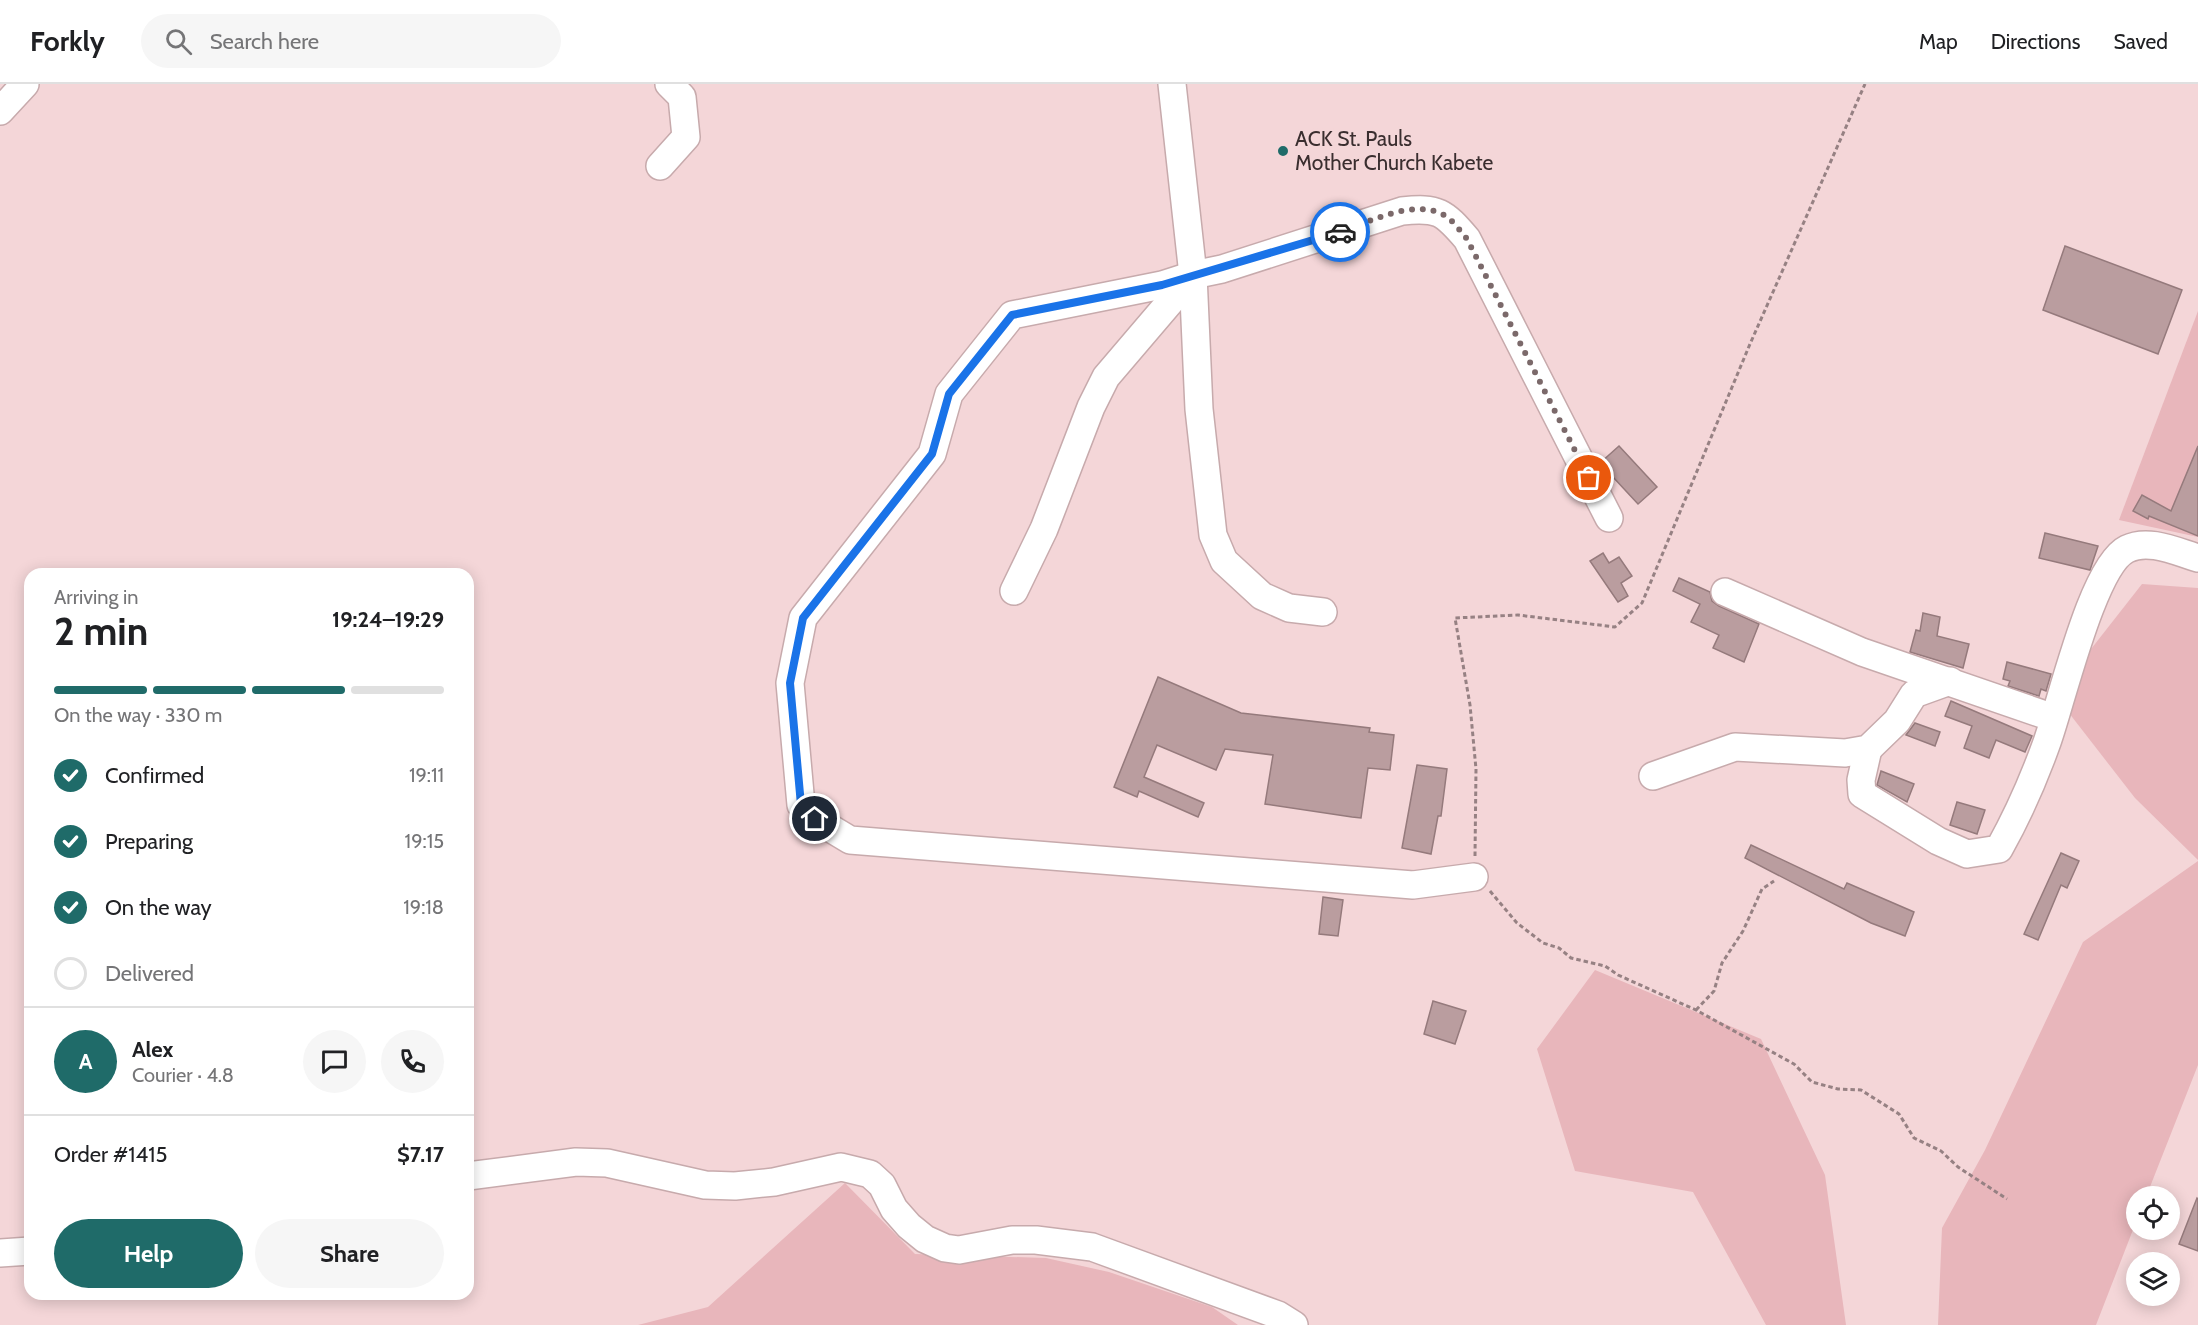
<!DOCTYPE html>
<meta charset="utf-8">
<style>
:root{--surface:#fff;--page:#f6f6f6;--text:#202124;--muted:#757577;--line:#e0e0e0;--accent:#1f6b69}
body{margin:0;font-family:Cabin,sans-serif;background:var(--page);color:var(--text);height:100vh;display:flex;flex-direction:column;font-size:22px;white-space:nowrap}
*{box-sizing:border-box;margin:0}
p{font-size:20px;color:var(--muted)}
.icon{flex:none;width:33px;height:33px;fill:none;stroke:currentColor;stroke-width:2;stroke-linecap:round;stroke-linejoin:round}
.map{position:relative;flex:1;overflow:hidden}
.drawer{position:absolute;left:24px;top:484px;width:450px;height:732px;display:flex;flex-direction:column;background:var(--surface);border-radius:18px;box-shadow:0 3px 15px #0003}
.drawer>*{flex:none}
.controls{position:absolute;left:2126px;top:1102px;display:grid;gap:12px}
.controls a{display:grid;place-items:center;width:54px;height:54px;border-radius:50%;background:var(--surface);box-shadow:0 3px 15px #0003;font-size:30px}
.pin{position:absolute;display:grid;place-items:center;width:51px;height:51px;color:#fff;margin:-26px;border:3px solid #fff;border-radius:50%;box-shadow:0 2px 6px #0007}
.courier{position:absolute;display:grid;place-items:center;width:60px;height:60px;margin:-30px;border:4px solid #1a73e8;border-radius:50%;background:#fff;color:#222;box-shadow:0 2px 8px #0007}
.head em{font-style:normal;font-weight:700}
.head div{display:flex;flex-direction:column-reverse}
.head{display:flex;align-items:center;justify-content:space-between;height:102px;padding:0 30px}
h1{font-size:39px;font-weight:700;line-height:45px}
.bar{display:grid;grid-template-columns:repeat(4,1fr);gap:9px 6px;align-content:center;height:72px;padding:0 30px}
.bar i{height:8px;border-radius:4px;background:var(--line)}
.bar .active{background:var(--accent)}
.bar p{grid-column:span 4}
.line{display:flex;align-items:center;gap:15px;padding:0 30px;border-top:2px solid var(--line)}
.line div{flex:1}
.round{display:grid;place-items:center;flex:none;width:63px;height:63px;border-radius:32px;background:var(--page)}
ol{padding:0 30px;list-style:none}
li{display:flex;align-items:center;gap:18px;height:66px}
li p{margin-inline-start:auto}
li .icon{padding:6px;border-radius:50%;background:var(--accent);color:#fff;stroke-width:4}
li:last-child{color:var(--muted)}
li i{width:33px;height:33px;border:3px solid var(--line);border-radius:50%}
.primary-button{display:flex;gap:12px;margin-top:auto;padding:12px 30px}
.primary-button a{flex:1;height:69px;border-radius:36px;background:var(--accent);color:#fff;font-size:24px;font-weight:700;line-height:69px;text-align:center}
.primary-button a+a{background:var(--page);color:var(--text)}
header{display:flex;align-items:center;gap:36px;box-sizing:border-box;height:84px;padding:0 30px;background:var(--surface);border-bottom:2px solid var(--line)}
header strong{font-size:28px}
nav{display:flex;gap:33px;margin-inline-start:auto;font-size:21px}
.search{width:420px;height:54px;background:var(--page);display:flex;align-items:center;gap:15px;box-sizing:border-box;padding:0 21px;border-radius:33px;color:var(--muted);font-size:22px}
.map>svg:first-child{display:block}
</style>
<header>
<strong>Forkly</strong>
<div class="search"><svg class="icon" aria-label="search" viewBox="0 0 24 24"><circle cx="10" cy="10" r="6"/><path d="M15 15l6 6"/></svg>Search here</div>
<nav><a>Map</a><a>Directions</a><a>Saved</a></nav>
</header>
<div class="map">
<svg width="2198" height="1241" viewBox="0 0 2198 1241">
<rect width="100%" height="100%" fill="#f4d6d8"/>
<g fill="#e8b6bb">
<polygon points="2198,227 2198,453 2119,436"/>
<polygon points="2142,500 2198,504 2198,776 2135,714 2055,611"/>
<polygon points="2198,777 2198,981 2146,1113 2136,1113 2136,1138 2096,1241 1938,1241 1942,1144 1985,1066 2083,858"/>
<polygon points="1595,886 1761,955 1825,1091 1846,1241 1766,1241 1693,1108 1575,1087 1537,965"/>
<polygon points="845,1099 915,1170 1046,1174 1109,1188 1212,1223 1238,1241 638,1241 708,1223"/>
</g>
<g fill="#ba9d9f" stroke="#957a7c" stroke-width="1.5">
<polygon points="2065,162 2182,206 2158,270 2043,226"/>
<polygon points="1619,362 1657,403 1638,420 1600,379"/>
<polygon points="2198,362 2198,452 2149,432 2148,435 2133,427 2142,411 2171,427"/>
<polygon points="2045,449 2098,462 2090,486 2039,474"/>
<polygon points="1603,469 1609,479 1619,473 1632,492 1621,499 1628,512 1618,518 1590,477"/>
<polygon points="1679,494 1710,508 1712,517 1719,522 1759,540 1744,578 1713,564 1719,551 1691,538 1700,520 1673,507"/>
<polygon points="1923,529 1940,533 1937,552 1969,560 1963,584 1910,568 1916,546 1920,547"/>
<polygon points="2007,578 2051,590 2046,607 2041,605 2039,612 2008,602 2010,597 2003,595"/>
<polygon points="1158,593 1241,629 1370,644 1369,648 1394,651 1390,686 1368,684 1361,734 1352,733 1265,720 1273,671 1225,665 1216,686 1157,661 1144,693 1204,719 1198,733 1139,707 1137,713 1114,703"/>
<polygon points="1951,617 2032,652 2025,668 1996,656 1989,674 1964,664 1972,642 1945,632"/>
<polygon points="1915,639 1940,648 1935,662 1906,651"/>
<polygon points="1417,681 1447,685 1441,732 1438,732 1431,770 1402,764"/>
<polygon points="1881,687 1914,700 1907,718 1877,701"/>
<polygon points="1957,718 1985,726 1977,750 1950,741"/>
<polygon points="1751,761 1844,805 1847,799 1914,828 1905,852 1871,839 1745,774"/>
<polygon points="2061,769 2079,777 2067,804 2061,801 2038,856 2024,850"/>
<polygon points="1323,813 1343,816 1338,852 1319,850"/>
<polygon points="1433,917 1466,927 1455,960 1424,950"/>
<polygon points="2197,1114 2198,1115 2198,1167 2179,1160"/>
</g>
<g fill="none" stroke-linecap="round" stroke-linejoin="round">
<g stroke="#c7aaac" stroke-width="30">
<g id="minor">
<polyline points="1172,0 1193,191 1199,325 1213,451 1224,477 1262,512 1289,524 1323,528"/>
<polyline points="0,27 25,0"/>
<polyline points="660,82 686,53 682,13 669,0"/>
<polyline points="1193,191 1162,201 1012,231 949,310 932,370 803,534 790,599 801,721 815,735 850,756 1413,801 1474,793"/>
<path d="M1014,507L1044,445L1091,323L1106,293L1193,191L1222,185L1402,127C1438,123 1444,128 1467,155L1609,434"/>
<polyline points="1725,508 1862,568 2054,634"/>
<path d="M1868,665L1861,696L1862,710L1938,757L1967,770L1999,765C2018,731 2033,697 2046,661C2061,621 2092,482 2127,465C2149,454 2177,468 2198,474"/>
<polyline points="1653,692 1735,663 1845,669 1868,665 1897,637 1914,610 1950,597"/>
<polyline points="468,1092 576,1078 607,1079 705,1101 735,1102 774,1098 841,1083 870,1090 882,1101 894,1125 909,1142 925,1155 945,1164 959,1166 1012,1156 1036,1156 1092,1163 1278,1231 1294,1241"/>
<polyline points="0,1169 30,1167"/>
</g>
</g>
<g stroke="#968183" stroke-width="3" stroke-dasharray="4.5 3" stroke-linecap="butt">
<polyline points="1475,772 1476,685 1470,621 1455,534 1518,531 1615,543 1642,519 1750,260 1865,0"/>
<polyline points="1490,807 1517,839 1543,859 1559,864 1571,874 1605,882 1618,891 1696,926 1794,980 1812,998 1838,1005 1861,1006 1899,1030 1914,1054 1941,1067 1958,1083 2007,1115"/>
<polyline points="1696,926 1714,907 1722,879 1743,847 1762,805 1774,797"/>
</g>
<use href="#minor" stroke="#fff" stroke-width="27"/>
</g>
<g fill="none" stroke-linecap="round" stroke-linejoin="round">
<path stroke="#7b696a" stroke-width="6" stroke-dasharray="0 10.8" d="M1340,148C1370,138 1414,114 1444,131C1453,136 1460,147 1467,155L1589,394"/>
<polyline stroke="#1a73e8" stroke-width="8" points="815,735 801,721 790,599 803,534 932,370 949,310 1012,231 1162,201 1340,148"/>
</g>
<circle fill="#1f6b69" stroke="#f4d6d8" stroke-width="2" cx="1283" cy="67" r="6"/>
<g text-anchor="middle" stroke-width="4.5" stroke-linejoin="round" paint-order="stroke">
<g font-size="21" fill="#3a2e2f" stroke="#f4d6d8" text-anchor="start">
<text x="1295" y="62">ACK St. Pauls<tspan x="1295" dy="24">Mother Church Kabete</tspan></text>
</g>
</g>
</svg>
<div class="controls">
<a><svg class="icon" aria-label="locate" viewBox="0 0 24 24"><circle cx="12" cy="12" r="6"/><path d="M12 2v4M12 18v4M2 12h4M18 12h4"/></svg></a>
<a><svg class="icon" aria-label="layers" viewBox="0 0 24 24"><path d="M12 4l9 5-9 5-9-5zM3 14l9 5 9-5"/></svg></a>
</div>
<div class="pin" style="left:1589px;top:394px;background:#ea580c"><svg class="icon" aria-label="bag" viewBox="0 0 24 24"><path d="M5 8h14l-1 12H6zM9 8a3 3 0 0 1 6 0"/></svg></div>
<div class="pin" style="left:815px;top:735px;background:#1f2937"><svg class="icon" aria-label="home" viewBox="0 0 24 24"><path d="M3 11l9-7 9 7M6 9v11h12V9"/></svg></div>
<div class="courier" style="left:1340px;top:148px"><svg class="icon" aria-label="car" viewBox="0 0 24 24"><path d="M5 17H2v-5l4-1 3-4h7l3 4 3 1v5h-3M9 17h6M6 11h13"/><circle cx="7" cy="17" r="2"/><circle cx="17" cy="17" r="2"/></svg></div>
<section class="drawer">
<div class="head"><div><h1>2 min</h1><p>Arriving in</p></div><em>19:24–19:29</em></div>
<div class="bar"><i class="active"></i><i class="active"></i><i class="active"></i><i></i><p>On the way · 330 m</p></div>
<ol>
<li><svg class="icon" aria-label="check" viewBox="0 0 24 24"><path d="M5 12l5 5 9-10"/></svg>Confirmed<p>19:11</p></li>
<li><svg class="icon" aria-label="check" viewBox="0 0 24 24"><path d="M5 12l5 5 9-10"/></svg>Preparing<p>19:15</p></li>
<li><svg class="icon" aria-label="check" viewBox="0 0 24 24"><path d="M5 12l5 5 9-10"/></svg>On the way<p>19:18</p></li>
<li><i></i>Delivered</li>
</ol>
<div class="line" style="height:108px"><b class="round" style="background:var(--accent);color:#fff">A</b><div><b>Alex</b><p>Courier · 4.8</p></div><a class="round"><svg class="icon" aria-label="chat" viewBox="0 0 24 24"><path d="M4 5h16v11H9l-5 4z"/></svg></a><a class="round"><svg class="icon" aria-label="phone" viewBox="0 0 24 24"><path d="M5 4h4l2 5-3 2q2 4 5 5l2-3 5 2v4C11 20 4 13 5 4z"/></svg></a></div>
<div class="line" style="height:78px"><div>Order #1415</div><b>$7.17</b></div>
<div class="primary-button"><a>Help</a><a>Share</a></div>
</section>
</div>
